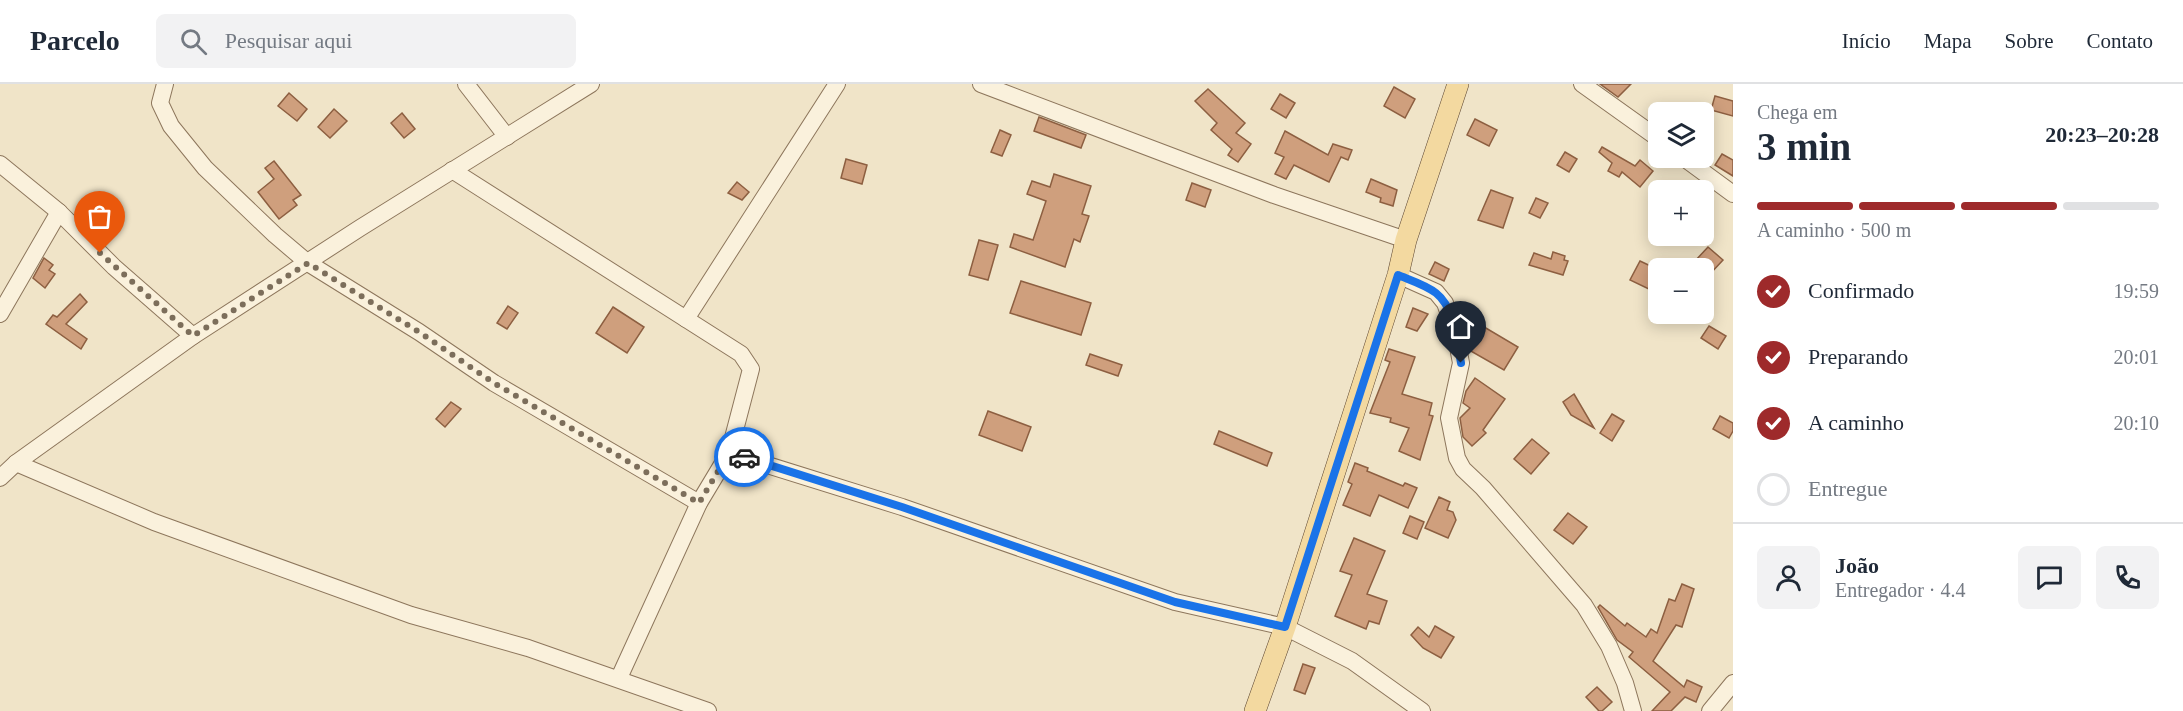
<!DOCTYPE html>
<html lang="pt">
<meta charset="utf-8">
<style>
:root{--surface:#fff;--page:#f2f2f3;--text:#1f2937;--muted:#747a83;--line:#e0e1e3;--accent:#9e2a2b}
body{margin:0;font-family:Georgia,serif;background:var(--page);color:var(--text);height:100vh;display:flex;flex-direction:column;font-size:22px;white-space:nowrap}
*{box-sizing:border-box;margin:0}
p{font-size:20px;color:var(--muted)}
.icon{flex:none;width:33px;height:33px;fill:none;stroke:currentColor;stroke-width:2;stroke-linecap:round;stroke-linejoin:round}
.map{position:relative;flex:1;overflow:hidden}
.sheet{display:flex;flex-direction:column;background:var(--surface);width:450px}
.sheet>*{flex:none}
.fabs{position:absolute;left:1648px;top:18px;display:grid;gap:12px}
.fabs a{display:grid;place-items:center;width:66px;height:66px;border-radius:9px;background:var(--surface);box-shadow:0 3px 15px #0003;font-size:30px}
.pin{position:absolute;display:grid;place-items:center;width:51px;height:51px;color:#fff;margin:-62px -26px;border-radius:50% 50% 50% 0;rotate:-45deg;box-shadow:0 0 6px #0007}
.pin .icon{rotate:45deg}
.courier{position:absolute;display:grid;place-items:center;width:60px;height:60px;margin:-30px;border:4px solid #1a73e8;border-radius:50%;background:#fff;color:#222;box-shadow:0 2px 8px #0007}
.head em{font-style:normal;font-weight:700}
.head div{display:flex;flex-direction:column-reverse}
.head{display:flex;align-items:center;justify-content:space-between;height:102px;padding:0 24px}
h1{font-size:39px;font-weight:700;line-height:45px}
.bar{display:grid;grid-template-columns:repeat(4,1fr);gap:9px 6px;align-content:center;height:72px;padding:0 24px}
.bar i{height:8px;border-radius:4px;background:var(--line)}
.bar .on{background:var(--accent)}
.bar p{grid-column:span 4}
.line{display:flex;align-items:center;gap:15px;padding:0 24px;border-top:2px solid var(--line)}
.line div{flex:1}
.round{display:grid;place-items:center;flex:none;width:63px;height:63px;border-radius:9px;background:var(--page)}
ol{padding:0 24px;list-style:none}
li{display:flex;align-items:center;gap:18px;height:66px}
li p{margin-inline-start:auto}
li .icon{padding:6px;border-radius:50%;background:var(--accent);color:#fff;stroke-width:4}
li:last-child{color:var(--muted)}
li i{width:33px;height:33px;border:3px solid var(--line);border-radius:50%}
header{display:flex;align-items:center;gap:36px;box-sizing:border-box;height:84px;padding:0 30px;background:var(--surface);border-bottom:2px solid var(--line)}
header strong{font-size:28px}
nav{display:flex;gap:33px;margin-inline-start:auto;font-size:21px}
.search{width:420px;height:54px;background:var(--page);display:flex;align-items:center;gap:15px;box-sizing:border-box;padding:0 21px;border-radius:9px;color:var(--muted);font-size:22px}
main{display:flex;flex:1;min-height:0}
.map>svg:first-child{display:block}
</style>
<header>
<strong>Parcelo</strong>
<div class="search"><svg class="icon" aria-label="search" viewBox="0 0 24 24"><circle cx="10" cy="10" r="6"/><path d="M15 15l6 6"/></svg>Pesquisar aqui</div>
<nav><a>Início</a><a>Mapa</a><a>Sobre</a><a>Contato</a></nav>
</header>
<main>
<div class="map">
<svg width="1733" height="627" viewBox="0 0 1733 627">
<rect width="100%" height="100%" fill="#f0e4c8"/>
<g fill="#cf9f7d" stroke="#8d5f41" stroke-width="1.5">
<polygon points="1600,0 1631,0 1618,13"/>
<polygon points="1394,3 1415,15 1405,34 1384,22"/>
<polygon points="1208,5 1245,39 1236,49 1251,60 1238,78 1228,71 1232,65 1211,46 1217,39 1195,17"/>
<polygon points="289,9 307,25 297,37 278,22"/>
<polygon points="1280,10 1295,19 1286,34 1271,25"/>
<polygon points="1715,12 1733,17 1733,32 1711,26"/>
<polygon points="334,25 347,37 330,54 318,43"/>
<polygon points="402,29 415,45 404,54 391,39"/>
<polygon points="1039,33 1086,51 1081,64 1034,47"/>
<polygon points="1475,35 1497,46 1489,62 1467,51"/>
<polygon points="1000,46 1011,51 1002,72 991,68"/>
<polygon points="1285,47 1328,71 1333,60 1352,66 1348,76 1341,73 1329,98 1294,81 1286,95 1275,90 1284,73 1275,69"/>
<polygon points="1602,63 1635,82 1640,76 1653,87 1640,103 1622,88 1619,93 1608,87 1612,79 1599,68"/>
<polygon points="1565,68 1577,75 1569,88 1557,81"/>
<polygon points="1722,70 1733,76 1733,92 1715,81"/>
<polygon points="846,75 867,81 862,100 841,94"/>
<polygon points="274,77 301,111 293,116 297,121 279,135 258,108 274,95 265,84"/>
<polygon points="1054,90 1091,102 1082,130 1089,132 1080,158 1074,155 1065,183 1010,163 1014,150 1033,156 1046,117 1027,110 1032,97 1050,103"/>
<polygon points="1371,95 1397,106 1393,122 1380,118 1381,114 1366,108"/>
<polygon points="737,98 749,108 742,116 728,109"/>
<polygon points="1192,99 1211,106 1205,123 1186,116"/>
<polygon points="1491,106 1513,114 1503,144 1478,136"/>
<polygon points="1536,114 1548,119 1540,134 1529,129"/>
<polygon points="979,156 998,161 988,196 969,191"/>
<polygon points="1708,163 1723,176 1710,190 1695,177"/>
<polygon points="1553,168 1565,172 1564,176 1568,177 1563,191 1529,181 1534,169 1551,175"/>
<polygon points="44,174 53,181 49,186 55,190 45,204 33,194"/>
<polygon points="1640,177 1659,186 1659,195 1653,207 1630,196"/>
<polygon points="1435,178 1449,185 1444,197 1429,190"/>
<polygon points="1021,197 1091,219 1081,251 1010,229"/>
<polygon points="80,210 87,218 66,240 87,255 81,265 46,240 53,231 57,233"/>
<polygon points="508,222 518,229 507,245 497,239"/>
<polygon points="613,223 644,243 627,269 596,249"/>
<polygon points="1413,224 1428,230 1417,247 1406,243"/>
<polygon points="1474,237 1518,263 1504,286 1469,266 1466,251"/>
<polygon points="1709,242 1726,252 1718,265 1701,254"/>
<polygon points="1389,265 1415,273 1402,310 1432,319 1429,331 1433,332 1420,376 1399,367 1409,344 1390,338 1391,334 1370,329 1390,278 1385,276"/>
<polygon points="1090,270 1122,281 1118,292 1086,281"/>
<polygon points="1475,294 1505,315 1483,346 1486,349 1472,362 1463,353 1460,334 1470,324 1463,319 1466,307"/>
<polygon points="1574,310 1594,344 1571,331 1563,318"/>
<polygon points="451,318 461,325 445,343 436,335"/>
<polygon points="988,327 1031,343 1022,367 979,351"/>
<polygon points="1612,330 1624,337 1612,357 1600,349"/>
<polygon points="1720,332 1733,339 1733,347 1729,354 1713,345"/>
<polygon points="1219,347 1272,369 1267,382 1214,360"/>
<polygon points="1532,355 1549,369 1531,390 1514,375"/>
<polygon points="1355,379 1368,384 1367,387 1403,402 1405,399 1417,404 1408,424 1379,411 1370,432 1343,421 1352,400 1348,398"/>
<polygon points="1439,413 1450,418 1447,426 1453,428 1456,436 1448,454 1425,444"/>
<polygon points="1568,429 1587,443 1573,460 1554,446"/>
<polygon points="1410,432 1424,438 1417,455 1403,449"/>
<polygon points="1354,454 1385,467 1367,510 1387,517 1379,540 1369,537 1366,545 1335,532 1352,491 1340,487"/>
<polygon points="1682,500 1694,505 1682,543 1676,541 1653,577 1684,603 1687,596 1702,603 1696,618 1685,613 1671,627 1652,627 1670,608 1629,573 1633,568 1617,556 1598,523 1600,521 1625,542 1627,539 1646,553 1651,545 1657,549 1669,515 1675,517"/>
<polygon points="1435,542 1454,553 1441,574 1423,564 1411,551 1418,543 1429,553"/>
<polygon points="1303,580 1315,584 1305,610 1294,606"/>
<polygon points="1597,603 1612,618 1602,627 1599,627 1586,613"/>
</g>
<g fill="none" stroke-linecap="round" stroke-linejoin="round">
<g stroke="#8d765c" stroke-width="18">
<g id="minor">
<polyline points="165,0 160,19 171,42 205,84 275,151 308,179 419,248 494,299 699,419"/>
<polyline points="466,0 507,53"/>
<polyline points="981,0 1274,111 1406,156"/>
<polyline points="1582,0 1659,55"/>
<polyline points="1684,74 1733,110"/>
<polyline points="0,80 59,128 114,183 193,252"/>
<polyline points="452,86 741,270 751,285 729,369 699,419 619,594"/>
<polyline points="1398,191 1436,208 1445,219 1455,247 1461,279 1449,334 1457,374 1463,385 1483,404 1584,521 1609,562 1625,599 1633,627"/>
<polyline points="0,230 59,128"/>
<polyline points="686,235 837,0"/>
<polyline points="729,369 902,423 1175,518 1285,543 1352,577 1422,627"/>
<polyline points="16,379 154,438 411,531 528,564 708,627"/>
<polyline points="0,394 16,379 193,252 360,144 591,0"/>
<polyline points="1710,627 1733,599"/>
</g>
</g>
<g stroke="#5b4430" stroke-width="22">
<polyline id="major" points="1255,627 1285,543 1398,191 1406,156 1458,0"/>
</g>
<use href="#minor" stroke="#faf1dc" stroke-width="16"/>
<use href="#major" stroke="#f3d9a0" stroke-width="21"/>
</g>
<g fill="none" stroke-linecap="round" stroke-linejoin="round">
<polyline stroke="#7c6e5b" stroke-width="6" stroke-dasharray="0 10.8" points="100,169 193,252 308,179 419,248 494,299 699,419 729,369 744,373"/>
<path stroke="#1a73e8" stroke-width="8" d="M744,373L902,423L1175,518L1285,543L1398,191C1410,196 1426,201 1436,209C1455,224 1457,257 1461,279"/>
</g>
</svg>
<div class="fabs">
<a><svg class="icon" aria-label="layers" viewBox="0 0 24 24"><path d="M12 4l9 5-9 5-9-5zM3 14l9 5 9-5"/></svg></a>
<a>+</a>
<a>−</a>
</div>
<div class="pin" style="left:100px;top:169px;background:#ea580c"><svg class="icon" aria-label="bag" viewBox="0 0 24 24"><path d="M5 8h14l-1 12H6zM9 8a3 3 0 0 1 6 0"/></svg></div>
<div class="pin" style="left:1461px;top:279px;background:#1f2937"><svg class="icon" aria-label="home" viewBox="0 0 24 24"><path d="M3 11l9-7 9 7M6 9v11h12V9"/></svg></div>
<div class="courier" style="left:744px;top:373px"><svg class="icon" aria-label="car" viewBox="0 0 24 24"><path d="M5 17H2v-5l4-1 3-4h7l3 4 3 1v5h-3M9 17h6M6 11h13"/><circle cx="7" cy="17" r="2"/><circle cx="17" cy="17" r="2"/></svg></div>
</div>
<section class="sheet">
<div class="head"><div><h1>3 min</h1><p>Chega em</p></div><em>20:23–20:28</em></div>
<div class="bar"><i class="on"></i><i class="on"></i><i class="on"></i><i></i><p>A caminho · 500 m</p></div>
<ol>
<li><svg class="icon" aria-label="check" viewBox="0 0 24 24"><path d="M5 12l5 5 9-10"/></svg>Confirmado<p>19:59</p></li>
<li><svg class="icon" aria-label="check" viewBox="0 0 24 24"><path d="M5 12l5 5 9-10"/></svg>Preparando<p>20:01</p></li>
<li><svg class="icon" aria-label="check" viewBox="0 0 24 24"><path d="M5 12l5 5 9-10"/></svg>A caminho<p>20:10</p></li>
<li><i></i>Entregue</li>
</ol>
<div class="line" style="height:108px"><a class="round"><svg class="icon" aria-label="person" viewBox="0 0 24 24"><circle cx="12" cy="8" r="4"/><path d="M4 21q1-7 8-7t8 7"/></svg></a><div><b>João</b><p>Entregador · 4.4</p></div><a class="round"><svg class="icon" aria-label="chat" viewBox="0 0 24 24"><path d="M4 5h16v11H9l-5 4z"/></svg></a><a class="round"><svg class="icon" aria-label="phone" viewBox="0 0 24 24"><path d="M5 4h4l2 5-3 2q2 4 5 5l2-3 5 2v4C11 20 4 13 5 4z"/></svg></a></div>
</section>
</main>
